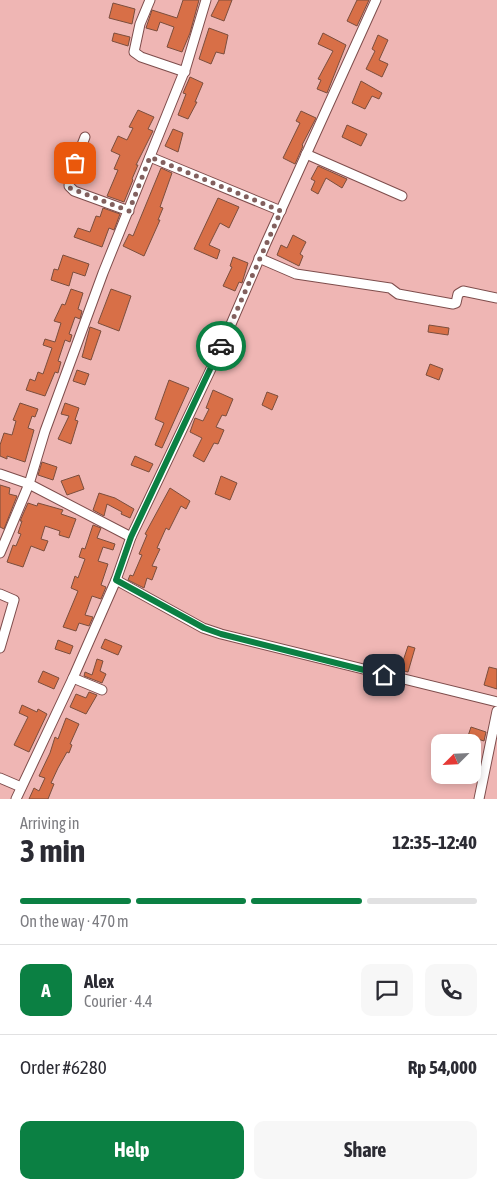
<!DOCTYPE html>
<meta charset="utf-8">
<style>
:root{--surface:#fff;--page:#f7f7f7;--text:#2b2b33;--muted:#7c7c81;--line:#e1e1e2;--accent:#0b8043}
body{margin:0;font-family:"Asap Condensed",sans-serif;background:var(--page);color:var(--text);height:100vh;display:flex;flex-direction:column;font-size:19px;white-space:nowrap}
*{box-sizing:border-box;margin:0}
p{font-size:16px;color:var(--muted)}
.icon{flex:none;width:28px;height:28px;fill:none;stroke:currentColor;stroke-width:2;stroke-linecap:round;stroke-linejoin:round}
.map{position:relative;height:799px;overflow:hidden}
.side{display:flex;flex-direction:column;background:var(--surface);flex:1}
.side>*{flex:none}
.needle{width:32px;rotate:246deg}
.controls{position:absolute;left:431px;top:734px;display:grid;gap:10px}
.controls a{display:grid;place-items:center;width:50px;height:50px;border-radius:10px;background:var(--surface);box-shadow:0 2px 8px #0003;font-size:25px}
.pin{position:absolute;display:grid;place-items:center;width:42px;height:42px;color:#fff;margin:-21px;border-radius:10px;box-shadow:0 2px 8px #0006}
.courier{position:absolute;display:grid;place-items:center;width:50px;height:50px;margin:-25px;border:4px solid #0b8043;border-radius:50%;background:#fff;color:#222;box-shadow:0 1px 6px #0007}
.head em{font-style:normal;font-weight:700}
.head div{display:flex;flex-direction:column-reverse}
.head{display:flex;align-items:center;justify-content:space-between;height:85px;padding:0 20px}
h1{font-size:32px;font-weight:700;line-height:38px}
.bar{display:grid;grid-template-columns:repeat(4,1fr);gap:8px 5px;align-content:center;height:60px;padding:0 20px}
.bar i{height:6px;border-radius:4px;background:var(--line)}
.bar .selected{background:var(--accent)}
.bar p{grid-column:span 4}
.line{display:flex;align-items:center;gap:12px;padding:0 20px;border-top:1px solid var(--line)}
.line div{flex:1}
.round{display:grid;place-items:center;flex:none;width:52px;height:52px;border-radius:10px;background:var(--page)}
.button{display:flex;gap:10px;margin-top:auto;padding:10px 20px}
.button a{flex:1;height:58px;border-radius:10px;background:var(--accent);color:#fff;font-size:20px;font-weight:700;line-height:58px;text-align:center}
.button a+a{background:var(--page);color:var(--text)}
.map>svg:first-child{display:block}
</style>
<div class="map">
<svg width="497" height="799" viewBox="0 0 497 799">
<rect width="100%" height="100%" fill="#efb6b4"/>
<g fill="#d86f47" stroke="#7b4e3d">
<polygon points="183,0 199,0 190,33 182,52 167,47 174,27 160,22 157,31 146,28 152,10 177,18"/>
<polygon points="219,0 232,0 224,21 211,16"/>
<polygon points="357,0 369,0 357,26 347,21"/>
<polygon points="113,3 135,9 132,24 109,18"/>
<polygon points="209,28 228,35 224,54 216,52 211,64 199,59"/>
<polygon points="114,33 130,37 128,46 112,41"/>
<polygon points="323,33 346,45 327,93 317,89 321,80 318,79 333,51 318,44"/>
<polygon points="378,35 388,40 379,60 388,64 382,77 366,69 375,51 372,49"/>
<polygon points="190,77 203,83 195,102 197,102 188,119 178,115 186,94 183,93"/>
<polygon points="361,81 382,93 379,99 372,96 365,109 352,103"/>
<polygon points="138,110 154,117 148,129 153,131 136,165 138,165 132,179 133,180 124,202 107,196 118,170 114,169 120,155 111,151 118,136 127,140 133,128 129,127"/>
<polygon points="301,111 316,118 302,145 303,146 295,164 283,158 300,123 296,121"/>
<polygon points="347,125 367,134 361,146 342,137"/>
<polygon points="173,129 183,133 178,152 165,146"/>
<polygon points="318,166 347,179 342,188 326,178 318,194 311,190 315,181 311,179"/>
<polygon points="161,168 172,173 160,207 163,208 158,220 160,220 144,256 123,246 129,234 133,236"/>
<polygon points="218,198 239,207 229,228 220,223 209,245 220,250 217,259 194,249"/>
<polygon points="103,208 120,214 114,230 109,228 102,247 74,237 78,228 90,232 96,216 100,217"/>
<polygon points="293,235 306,242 300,254 303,256 299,266 277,255 281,245 287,248"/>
<polygon points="63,255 89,264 85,276 73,272 69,286 51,280 54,269 58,270"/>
<polygon points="233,257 248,263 242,283 239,282 235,291 223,286 232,267 230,266"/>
<polygon points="71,289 83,293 78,309 82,311 80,319 75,317 69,334 72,335 70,342 65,340 58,361 61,362 58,373 55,372 45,396 26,390 30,379 35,381 38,372 43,374 52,348 43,345 45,339 55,342 61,323 54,321 62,304 65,305"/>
<polygon points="111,289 131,296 119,331 98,323"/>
<polygon points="429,325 449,328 448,335 428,332"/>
<polygon points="90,327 101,331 91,360 82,357"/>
<polygon points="430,364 443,369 439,380 426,375"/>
<polygon points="77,370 89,374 85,385 73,381"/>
<polygon points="169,380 189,388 162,448 155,445 164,423 155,419"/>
<polygon points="213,390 233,399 226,416 222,415 216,427 224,430 218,444 214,443 204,462 193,456 202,438 190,432 195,418 203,421 209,409 206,408"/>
<polygon points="267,392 278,396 272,410 262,405"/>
<polygon points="20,403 38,409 35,417 32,416 28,428 34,430 25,462 7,456 7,459 0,456 0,445 4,433 12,435 16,421 13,420"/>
<polygon points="65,403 79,408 75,420 78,421 71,444 58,439 69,416 61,414"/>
<polygon points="135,456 153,464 149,472 131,465"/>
<polygon points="42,462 57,467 53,480 38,475"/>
<polygon points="79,475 84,489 67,495 61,481"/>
<polygon points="221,476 237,483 230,500 215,494"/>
<polygon points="0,485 10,488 9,494 17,496 4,529 0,527"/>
<polygon points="170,488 190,501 186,509 181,506 169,530 166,528 157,548 160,549 152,566 157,567 152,580 147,578 144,588 128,580 130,575 133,576 142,555 139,554 147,535 145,534"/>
<polygon points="99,493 115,498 134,509 130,518 121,514 122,512 107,504 104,516 93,510"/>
<polygon points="28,503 37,506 38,503 63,510 61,514 76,519 69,538 59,535 60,531 45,526 41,539 48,541 44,551 31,546 23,567 7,562 13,545 16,546 21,534 18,533 22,521 20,521"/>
<polygon points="93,525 101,528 97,538 115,544 113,550 103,547 98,561 108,564 101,585 106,587 101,599 92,596 85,615 93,617 89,626 79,623 76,631 63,627 78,591 71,588 75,576 78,578 85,559 79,557 82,548 85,549"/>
<polygon points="105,639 122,646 118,655 101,648"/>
<polygon points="58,640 73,646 70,654 55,649"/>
<polygon points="408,646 415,648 408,672 400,670"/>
<polygon points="97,659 103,661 100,671 106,674 102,683 84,676 85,672 92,675"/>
<polygon points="489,667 497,669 497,689 484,685"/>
<polygon points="43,671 59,678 54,689 38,682"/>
<polygon points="89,692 97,695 86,714 70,707 76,694 86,698"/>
<polygon points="22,705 37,712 38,709 47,714 29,752 14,745 28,717 19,713"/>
<polygon points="66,718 79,724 70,744 72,745 69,753 67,752 58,768 51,783 54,784 48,799 29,799 34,788 39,791 45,778 39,776 50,753 55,737 58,739"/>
<polygon points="471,727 486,732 484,741 468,736"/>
</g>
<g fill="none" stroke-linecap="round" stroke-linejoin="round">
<g stroke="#7e4d4c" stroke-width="11">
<g id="street">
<polyline points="150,0 140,24 134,52 141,57 185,72"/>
<polyline points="85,137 70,176 69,186 74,191 129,211"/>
<polyline points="306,154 402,196"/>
<polyline points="150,157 281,211"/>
<polyline points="259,258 296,274 390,288 398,294 453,304 456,303 458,294 463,291 497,298"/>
<polyline points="0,474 29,484 131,537"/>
<polyline points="0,553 29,484 45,431 103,273 186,67 206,0"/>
<polyline points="116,580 203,628 221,634 497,702"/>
<polyline points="0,594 14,600 0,648"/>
<polyline points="73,678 102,690"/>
<polyline points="0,778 21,787"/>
<polyline points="16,799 73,678 116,580 131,537 219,352 266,243 376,0"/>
<polyline points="479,799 497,711"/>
</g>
</g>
<use href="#street" stroke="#fff" stroke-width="9"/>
</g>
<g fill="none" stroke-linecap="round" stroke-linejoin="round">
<polyline stroke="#82605e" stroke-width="5" stroke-dasharray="0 9" points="75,163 68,181 70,188 129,211 150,157 281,211 221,346"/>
<polyline stroke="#0b8043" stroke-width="6" points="221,346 131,537 116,580 204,628 221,634 384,675"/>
</g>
</svg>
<div class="controls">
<a><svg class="needle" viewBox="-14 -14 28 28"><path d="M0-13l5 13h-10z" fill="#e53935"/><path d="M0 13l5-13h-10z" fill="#7c7c81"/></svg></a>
</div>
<div class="pin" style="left:75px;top:163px;background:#ea580c"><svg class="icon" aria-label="bag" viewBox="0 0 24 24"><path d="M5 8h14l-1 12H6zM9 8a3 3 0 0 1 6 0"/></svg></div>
<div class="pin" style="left:384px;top:675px;background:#1f2937"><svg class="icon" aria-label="home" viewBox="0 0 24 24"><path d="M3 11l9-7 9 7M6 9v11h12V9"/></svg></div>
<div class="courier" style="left:221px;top:346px"><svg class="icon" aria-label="car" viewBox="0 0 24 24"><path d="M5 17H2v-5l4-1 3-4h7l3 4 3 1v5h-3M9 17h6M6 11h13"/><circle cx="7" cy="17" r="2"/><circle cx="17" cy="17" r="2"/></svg></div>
</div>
<section class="side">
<div class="head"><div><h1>3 min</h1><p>Arriving in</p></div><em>12:35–12:40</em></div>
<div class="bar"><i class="selected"></i><i class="selected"></i><i class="selected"></i><i></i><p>On the way · 470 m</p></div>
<div class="line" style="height:90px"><b class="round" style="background:var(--accent);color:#fff">A</b><div><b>Alex</b><p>Courier · 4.4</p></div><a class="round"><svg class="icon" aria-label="chat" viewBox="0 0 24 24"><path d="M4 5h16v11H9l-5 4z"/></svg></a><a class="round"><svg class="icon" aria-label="phone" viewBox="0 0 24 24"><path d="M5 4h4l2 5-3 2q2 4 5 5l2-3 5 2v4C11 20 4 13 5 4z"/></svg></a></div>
<div class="line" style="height:65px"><div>Order #6280</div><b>Rp 54,000</b></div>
<div class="button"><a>Help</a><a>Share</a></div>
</section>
